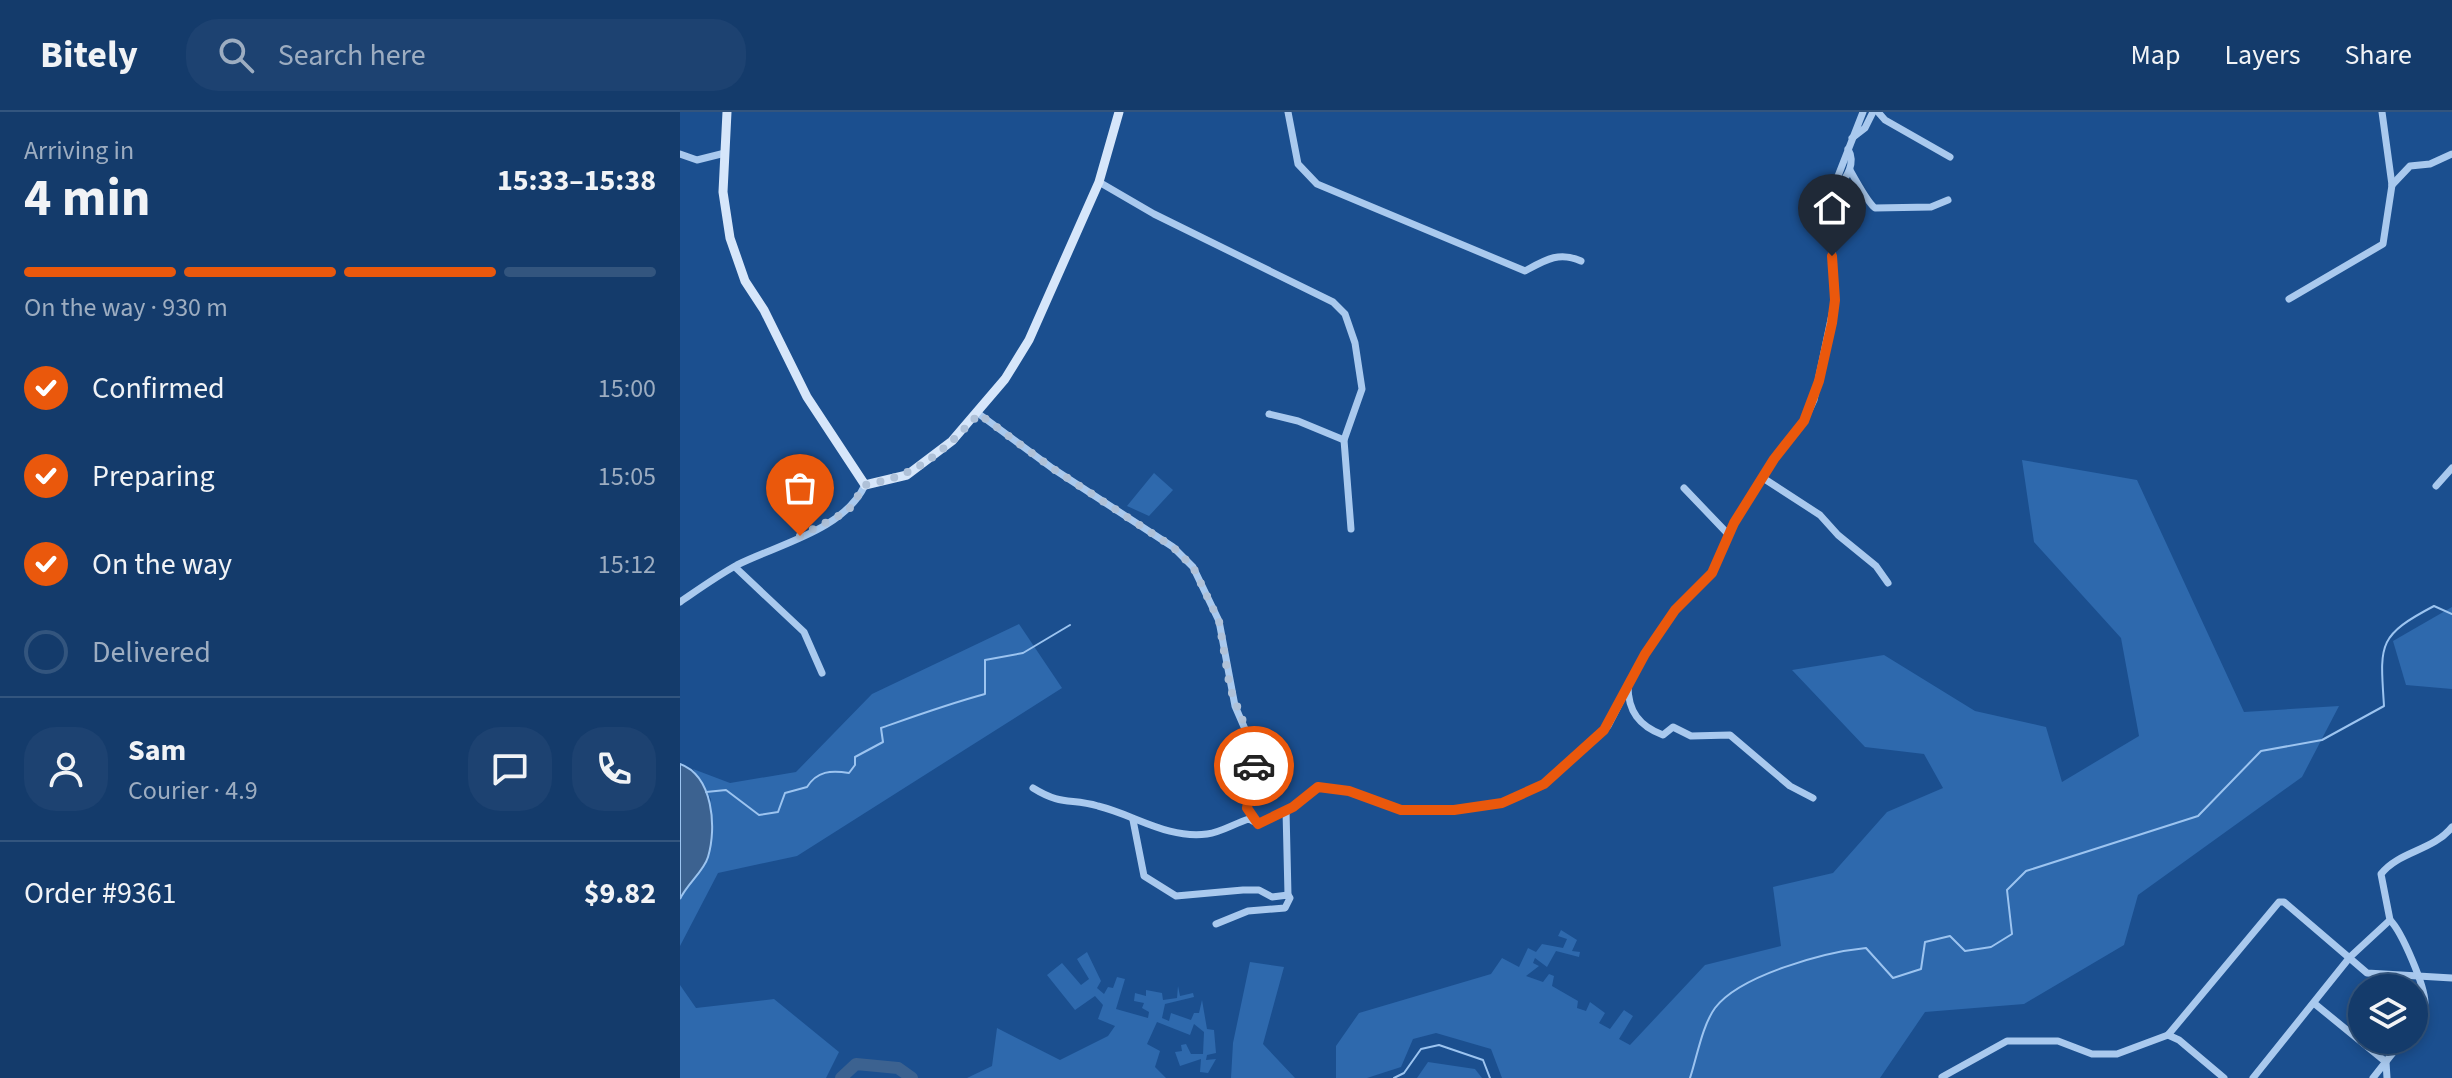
<!DOCTYPE html>
<meta charset="utf-8">
<style>
:root{--surface:#143b6b;--page:#1d4271;--text:#f1f3f6;--muted:#9dadc1;--line:#33557e;--accent:#ea580c}
body{margin:0;font-family:"Source Sans 3",sans-serif;background:var(--page);color:var(--text);height:100vh;display:flex;flex-direction:column;font-size:30px;white-space:nowrap}
*{box-sizing:border-box;margin:0}
p{font-size:26px;color:var(--muted)}
.icon{flex:none;width:44px;height:44px;fill:none;stroke:currentColor;stroke-width:2;stroke-linecap:round;stroke-linejoin:round}
.map{position:relative;flex:1;overflow:hidden}
.drawer{display:flex;flex-direction:column;background:var(--surface);width:680px}
.drawer>*{flex:none}
.buttons{position:absolute;left:1668px;top:862px;display:grid;gap:16px}
.buttons a{display:grid;place-items:center;width:80px;height:80px;border-radius:50%;background:var(--surface);box-shadow:0 4px 12px #0003,0 0 0 2px var(--line);font-size:40px}
.pin{position:absolute;display:grid;place-items:center;width:68px;height:68px;color:#fff;margin:-82px -34px;border-radius:50% 50% 50% 0;rotate:-45deg;box-shadow:0 0 8px #0007}
.pin .icon{rotate:45deg}
.courier{position:absolute;display:grid;place-items:center;width:80px;height:80px;margin:-40px;border:6px solid #ea580c;border-radius:50%;background:#fff;color:#222;box-shadow:0 2px 10px #0007}
.summary em{font-style:normal;font-weight:700}
.summary div{display:flex;flex-direction:column-reverse}
.summary{display:flex;align-items:center;justify-content:space-between;height:136px;padding:0 24px}
h1{font-size:52px;font-weight:700;line-height:60px}
.bar{display:grid;grid-template-columns:repeat(4,1fr);gap:12px 8px;align-content:center;height:96px;padding:0 24px}
.bar i{height:10px;border-radius:6px;background:var(--line)}
.bar .on{background:var(--accent)}
.bar p{grid-column:span 4}
.line{display:flex;align-items:center;gap:20px;padding:0 24px;border-top:2px solid var(--line)}
.line div{flex:1}
.round{display:grid;place-items:center;flex:none;width:84px;height:84px;border-radius:32px;background:var(--page)}
ol{padding:0 24px;list-style:none}
li{display:flex;align-items:center;gap:24px;height:88px}
li p{margin-inline-start:auto}
li .icon{padding:8px;border-radius:50%;background:var(--accent);color:#fff;stroke-width:4}
li:last-child{color:var(--muted)}
li i{width:44px;height:44px;border:4px solid var(--line);border-radius:50%}
header{display:flex;align-items:center;gap:48px;box-sizing:border-box;height:112px;padding:0 40px;background:var(--surface);border-bottom:2px solid var(--line)}
header strong{font-size:38px}
nav{display:flex;gap:44px;margin-inline-start:auto;font-size:28px}
.search{width:560px;height:72px;background:var(--page);display:flex;align-items:center;gap:20px;box-sizing:border-box;padding:0 28px;border-radius:32px;color:var(--muted);font-size:30px}
main{display:flex;flex:1;min-height:0}
.map>svg:first-child{display:block}
</style>
<header>
<strong>Bitely</strong>
<div class="search"><svg class="icon" aria-label="search" viewBox="0 0 24 24"><circle cx="10" cy="10" r="6"/><path d="M15 15l6 6"/></svg>Search here</div>
<nav><a>Map</a><a>Layers</a><a>Share</a></nav>
</header>
<main>
<section class="drawer">
<div class="summary"><div><h1>4 min</h1><p>Arriving in</p></div><em>15:33–15:38</em></div>
<div class="bar"><i class="on"></i><i class="on"></i><i class="on"></i><i></i><p>On the way · 930 m</p></div>
<ol>
<li><svg class="icon" aria-label="check" viewBox="0 0 24 24"><path d="M5 12l5 5 9-10"/></svg>Confirmed<p>15:00</p></li>
<li><svg class="icon" aria-label="check" viewBox="0 0 24 24"><path d="M5 12l5 5 9-10"/></svg>Preparing<p>15:05</p></li>
<li><svg class="icon" aria-label="check" viewBox="0 0 24 24"><path d="M5 12l5 5 9-10"/></svg>On the way<p>15:12</p></li>
<li><i></i>Delivered</li>
</ol>
<div class="line" style="height:144px"><a class="round"><svg class="icon" aria-label="person" viewBox="0 0 24 24"><circle cx="12" cy="8" r="4"/><path d="M4 21q1-7 8-7t8 7"/></svg></a><div><b>Sam</b><p>Courier · 4.9</p></div><a class="round"><svg class="icon" aria-label="chat" viewBox="0 0 24 24"><path d="M4 5h16v11H9l-5 4z"/></svg></a><a class="round"><svg class="icon" aria-label="phone" viewBox="0 0 24 24"><path d="M5 4h4l2 5-3 2q2 4 5 5l2-3 5 2v4C11 20 4 13 5 4z"/></svg></a></div>
<div class="line" style="height:104px"><div>Order #9361</div><b>$9.82</b></div>
</section>
<div class="map">
<svg width="1772" height="966" viewBox="0 0 1772 966">
<rect width="100%" height="100%" fill="#1b4f8f"/>
<g fill="#2e69ad">
<polygon points="1342,348 1457,368 1564,600 1659,594 1622,665 1458,783 1444,833 1344,892 1245,900 1200,966 822,966 811,937 756,921 733,927 721,955 687,966 656,966 656,934 679,901 811,862 822,846 839,855 848,836 856,840 862,832 883,836 887,827 878,824 881,818 897,828 892,839 900,840 899,845 876,839 867,855 855,846 853,851 859,854 846,864 863,870 869,862 874,864 872,874 898,889 897,896 906,899 910,890 925,901 919,911 930,917 944,898 953,904 939,927 950,933 1025,853 1101,834 1093,775 1153,761 1207,700 1263,676 1244,642 1185,635 1112,558 1204,543 1295,599 1366,615 1382,670 1459,624 1441,526 1354,430"/>
<polygon points="474,361 493,378 469,404 447,394"/>
<polygon points="1772,495 1772,577 1726,573 1713,529"/>
<polygon points="339,512 382,576 117,744 38,761 0,834 0,787 31,687 13,657 50,671 116,660 192,582"/>
<polygon points="407,840 421,869 417,876 424,882 428,875 433,876 437,865 445,867 436,897 468,906 469,900 462,896 464,891 454,889 455,881 466,884 466,878 482,881 483,888 497,886 498,874 500,884 513,881 514,885 485,892 482,906 489,909 491,901 511,908 514,901 519,901 522,888 527,917 534,918 536,941 527,943 526,948 536,947 528,961 520,960 521,947 500,954 495,940 502,939 501,933 506,932 511,942 523,942 524,920 514,912 510,923 477,910 467,932 480,939 475,955 486,966 287,966 312,954 317,916 380,948 428,924 435,914 418,907 423,893 415,884 395,898 367,863 382,851 401,873 409,867 397,847"/>
<polygon points="570,850 604,855 583,932 615,966 551,966 553,931"/>
<polygon points="0,873 16,896 94,887 159,940 146,966 0,966"/>
<polygon points="748,950 795,957 802,966 737,966"/>
</g>
<path fill="#3c6290" stroke="#9cc4f0" stroke-width="2" d="M0,652C33,664 37,715 28,745C24,759 7,772 0,787Z"/>
<g fill="none" stroke-linecap="round" stroke-linejoin="round">
<g stroke="#9cc4f0" stroke-width="2">
<path d="M26,680L46,678L79,703L98,700L105,681L127,675C137,659 151,658 169,661L175,653V645L203,630L201,616C235,604 268,592 305,582V548L343,541L390,513"/>
<polyline points="714,966 724,961 741,937 759,933 803,948 810,966"/>
<path d="M1010,966C1017,945 1022,914 1035,896C1060,863 1145,840 1186,836L1213,866L1241,857L1245,830L1270,824L1285,839L1311,835L1332,822L1327,778L1346,759L1518,704L1581,639L1642,628L1704,594C1700,532 1697,524 1754,494L1772,502"/>
</g>
<polyline stroke="#3c6290" stroke-width="12" points="161,966 176,952 218,956 232,966"/>
<g stroke="#a9c9ee" stroke-width="7">
<path d="M608,0L618,52L637,72L845,159C865,148 879,139 901,149"/>
<polyline points="1198,0 1205,8 1270,45"/>
<polyline points="1172,26 1185,16 1193,0"/>
<polyline points="0,42 17,48 45,41"/>
<path d="M1170,58C1175,67 1188,91 1195,96L1251,95L1268,88"/>
<polyline points="419,70 474,102 653,190 665,202 675,231 682,277 664,328 671,417"/>
<polyline points="1712,73 1730,54 1750,52 1772,42"/>
<path d="M1156,80C1165,67 1177,52 1168,37"/>
<polyline points="1609,187 1703,132 1712,73 1702,0"/>
<polyline points="299,302 372,356 493,435 513,455 539,509 555,594 575,640 567,687 567,696 575,709"/>
<polyline points="589,302 618,309 664,328"/>
<polyline points="1083,366 1140,403 1158,423 1196,454 1208,471"/>
<polyline points="1756,374 1772,356"/>
<polyline points="1004,376 1048,422"/>
<polyline points="55,455 124,520 142,561"/>
<path d="M0,490C19,477 37,464 57,453C99,432 164,418 185,373"/>
<path d="M948,574C948,599 959,614 983,623L993,615L1011,624L1050,623L1110,674L1133,686"/>
<path d="M353,676C382,694 390,686 418,694C455,703 487,727 527,722C542,720 555,711 569,707L578,712L613,695L638,675L669,679L721,698H774L822,691L864,672L928,614L965,542L995,498L1032,461L1054,411L1094,347L1124,309L1134,288L1155,188L1152,144L1158,64L1183,0"/>
<polyline points="606,698 608,783"/>
<polyline points="453,708 464,764 496,784 563,778 579,778 592,785 608,783 610,786 605,796 568,799 536,812"/>
<path d="M1710,808C1722,820 1745,874 1745,891C1745,901 1740,906 1734,914"/>
<polyline points="1635,892 1706,950 1707,966"/>
<polyline points="1488,923 1499,928 1544,966"/>
<polyline points="1262,965 1327,929 1378,929 1412,942 1437,942 1488,923 1599,790 1604,790 1687,861 1772,866"/>
<path d="M1573,966L1670,845L1710,808L1701,762C1719,739 1753,739 1772,715"/>
<polyline points="1693,966 1723,928"/>
</g>
<polyline stroke="#d6e6fa" stroke-width="9" points="47,0 43,80 50,126 65,169 84,198 127,285 185,373 227,363 272,329 325,267 349,228 419,70 439,0"/>
</g>
<g fill="none" stroke-linecap="round" stroke-linejoin="round">
<path stroke="#afc1d8" stroke-width="8" stroke-dasharray="0 14.4" d="M120,424L168,399L185,373C239,363 261,341 299,302L372,356L493,435L513,455L539,509L550,576L575,640L574,654"/>
<polyline stroke="#ea580c" stroke-width="10" points="574,654 567,696 578,712 613,695 638,675 669,679 721,698 774,698 822,691 864,672 924,618 965,542 995,498 1032,461 1054,411 1094,347 1124,309 1139,269 1152,211 1155,188 1152,144"/>
</g>
</svg>
<div class="buttons">
<a><svg class="icon" aria-label="layers" viewBox="0 0 24 24"><path d="M12 4l9 5-9 5-9-5zM3 14l9 5 9-5"/></svg></a>
</div>
<div class="pin" style="left:120px;top:424px;background:#ea580c"><svg class="icon" aria-label="bag" viewBox="0 0 24 24"><path d="M5 8h14l-1 12H6zM9 8a3 3 0 0 1 6 0"/></svg></div>
<div class="pin" style="left:1152px;top:144px;background:#1f2937"><svg class="icon" aria-label="home" viewBox="0 0 24 24"><path d="M3 11l9-7 9 7M6 9v11h12V9"/></svg></div>
<div class="courier" style="left:574px;top:654px"><svg class="icon" aria-label="car" viewBox="0 0 24 24"><path d="M5 17H2v-5l4-1 3-4h7l3 4 3 1v5h-3M9 17h6M6 11h13"/><circle cx="7" cy="17" r="2"/><circle cx="17" cy="17" r="2"/></svg></div>
</div>
</main>
